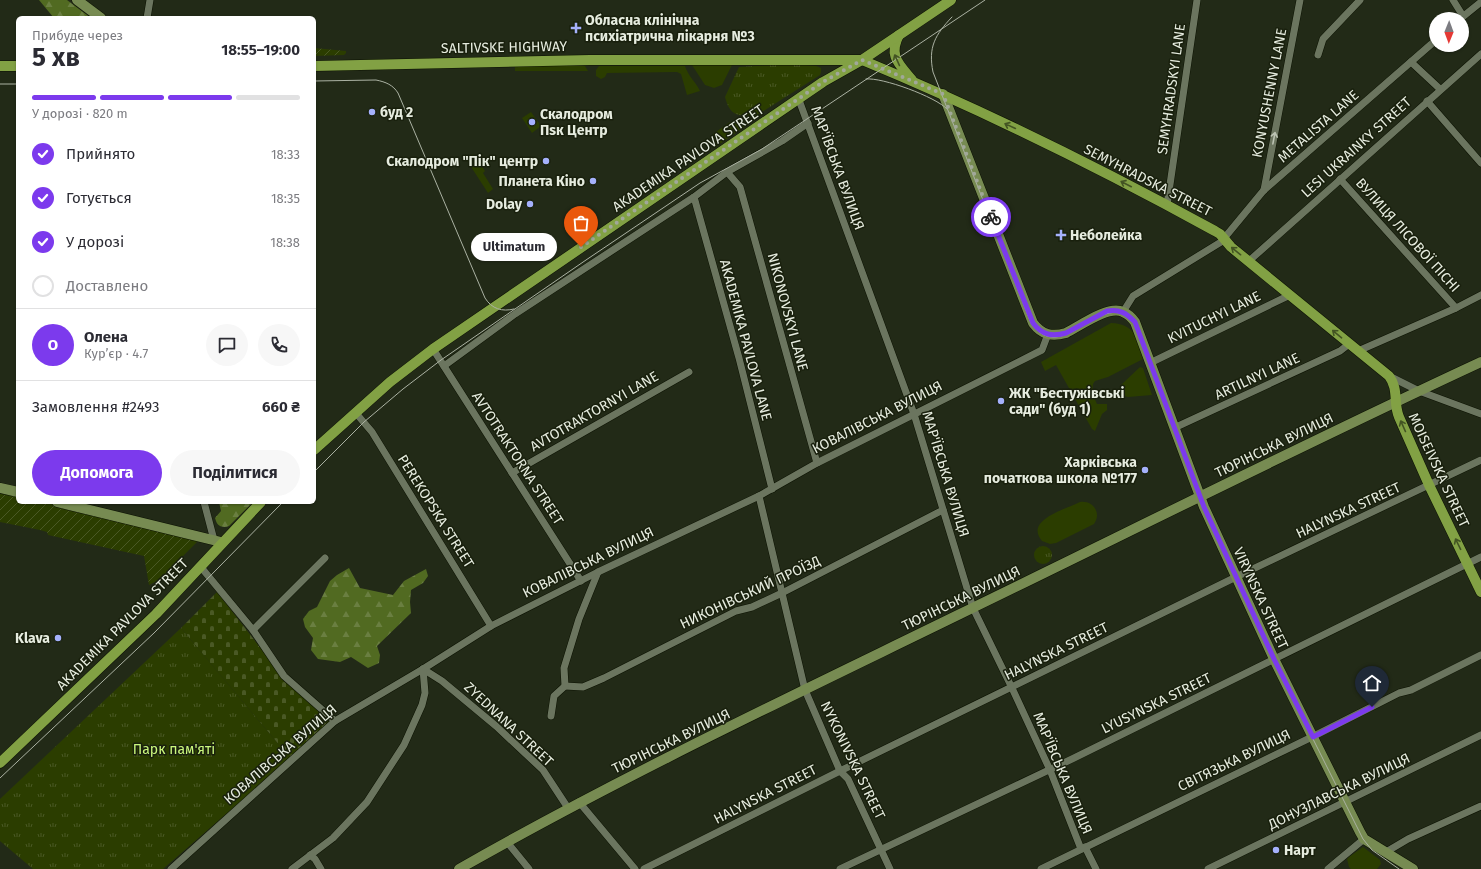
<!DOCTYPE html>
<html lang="uk">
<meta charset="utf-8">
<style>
:root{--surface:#fff;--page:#f7f7f7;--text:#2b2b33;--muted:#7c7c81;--line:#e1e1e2;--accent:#7c3aed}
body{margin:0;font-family:"Fira Sans",sans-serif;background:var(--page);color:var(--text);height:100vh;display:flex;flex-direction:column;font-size:15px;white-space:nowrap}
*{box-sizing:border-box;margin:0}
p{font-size:13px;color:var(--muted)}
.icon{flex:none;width:22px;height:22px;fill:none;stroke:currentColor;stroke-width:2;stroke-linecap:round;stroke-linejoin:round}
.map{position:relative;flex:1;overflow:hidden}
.drawer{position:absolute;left:16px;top:16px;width:300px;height:488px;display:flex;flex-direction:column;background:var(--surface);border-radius:6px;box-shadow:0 1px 3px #0004}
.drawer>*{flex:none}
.needle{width:26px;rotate:181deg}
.buttons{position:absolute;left:1429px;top:12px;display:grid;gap:8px}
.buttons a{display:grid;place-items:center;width:40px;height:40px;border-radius:50%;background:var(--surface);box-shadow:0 1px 3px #0004;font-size:20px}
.pin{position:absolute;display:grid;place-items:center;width:34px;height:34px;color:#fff;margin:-41px -17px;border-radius:50% 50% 50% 0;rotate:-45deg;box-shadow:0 0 4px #0007}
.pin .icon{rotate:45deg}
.courier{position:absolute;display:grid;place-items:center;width:40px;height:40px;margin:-20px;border:3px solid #7c3aed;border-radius:50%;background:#fff;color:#222;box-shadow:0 1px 5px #0007}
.bubble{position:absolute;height:28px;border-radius:14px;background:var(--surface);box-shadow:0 1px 3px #0004;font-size:13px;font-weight:700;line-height:28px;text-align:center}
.headline em{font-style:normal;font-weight:700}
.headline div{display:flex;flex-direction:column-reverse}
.headline{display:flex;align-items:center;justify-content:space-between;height:68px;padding:0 16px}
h1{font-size:26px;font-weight:700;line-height:30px}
.bar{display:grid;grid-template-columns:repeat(4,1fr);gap:6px 4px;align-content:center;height:48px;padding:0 16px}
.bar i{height:5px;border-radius:3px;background:var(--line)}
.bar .selected{background:var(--accent)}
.bar p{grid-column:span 4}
.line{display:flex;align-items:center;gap:10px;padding:0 16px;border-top:1px solid var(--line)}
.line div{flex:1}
.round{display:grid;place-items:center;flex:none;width:42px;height:42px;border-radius:21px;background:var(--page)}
ol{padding:0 16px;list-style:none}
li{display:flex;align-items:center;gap:12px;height:44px}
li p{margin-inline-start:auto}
li .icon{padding:4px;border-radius:50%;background:var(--accent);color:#fff;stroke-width:4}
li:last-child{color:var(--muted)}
li i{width:22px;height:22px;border:2px solid var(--line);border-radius:50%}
.button{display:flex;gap:8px;margin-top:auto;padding:8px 16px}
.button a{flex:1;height:46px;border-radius:24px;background:var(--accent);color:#fff;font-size:16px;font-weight:700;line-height:46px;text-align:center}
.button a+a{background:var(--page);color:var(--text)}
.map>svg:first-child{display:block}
</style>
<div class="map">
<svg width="1481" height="869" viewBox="0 0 1481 869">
<defs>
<pattern id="forest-firs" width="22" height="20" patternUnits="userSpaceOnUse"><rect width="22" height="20" fill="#516a21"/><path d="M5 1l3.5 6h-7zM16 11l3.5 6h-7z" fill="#6a7f41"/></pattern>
<pattern id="cemetery-stones" width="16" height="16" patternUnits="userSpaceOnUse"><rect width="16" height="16" fill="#2b3d00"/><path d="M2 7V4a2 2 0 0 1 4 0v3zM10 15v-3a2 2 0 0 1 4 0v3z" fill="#4a5925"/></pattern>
<pattern id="park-tufts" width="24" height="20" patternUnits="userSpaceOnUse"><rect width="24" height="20" fill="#2b3d00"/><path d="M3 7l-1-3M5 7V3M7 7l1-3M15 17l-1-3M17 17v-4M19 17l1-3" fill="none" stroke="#4a5925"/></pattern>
<pattern id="garden-furrows" width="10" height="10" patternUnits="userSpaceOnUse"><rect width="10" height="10" fill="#2b3d00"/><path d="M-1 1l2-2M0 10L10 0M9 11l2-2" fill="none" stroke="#4a5925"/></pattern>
</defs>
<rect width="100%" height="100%" fill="#222a17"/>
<g fill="#2b3d00">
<polygon points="692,65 732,65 722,85 714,88 705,85"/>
<polygon points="515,66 585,66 588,71 515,71"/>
<path d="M599,66H685C688,76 696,82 700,91L687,95L681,74L677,72L607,73L605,77L601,79L596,76V70Z"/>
<polygon points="531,112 541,126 532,133 522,118"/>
<polygon points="730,122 747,125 714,148 713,134"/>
<polygon points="473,154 485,171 483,173 493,189 488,193 466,159"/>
<path d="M1111,323C1136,324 1136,339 1145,358L1108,377L1095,381L1093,384L1092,393L1097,404H1107V410L1102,414L1095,431L1092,429L1056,365L1045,371L1041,362Z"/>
<polygon points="1140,367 1143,368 1152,395 1128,397 1124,396 1121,392 1121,385"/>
<path d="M1080,502C1093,500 1102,513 1094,524L1056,543L1050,544L1042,541C1024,520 1066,509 1080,502Z"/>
<polygon points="1363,847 1380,860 1381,864 1377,869 1351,869 1349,867 1347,859 1349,857"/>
</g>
<g fill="url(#forest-firs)">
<polygon points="39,0 67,0 91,18 54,18"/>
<path d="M219,502H250L252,503L229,526C224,528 218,527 216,521L215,518L221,511Z"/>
<polygon points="349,568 360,588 393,595 404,581 426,569 428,576 423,583 411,590 410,602 411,613 377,646 380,655 379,663 368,668 351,657 340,662 318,659 311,650 313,638 305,627 303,619 309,611 317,607 330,581 337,575"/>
</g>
<polygon fill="url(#cemetery-stones)" points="217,592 283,677 331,723 290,758 181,628"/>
<g fill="url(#park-tufts)">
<path d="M775,65H805L816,66L821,68V72L820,75L754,117C737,115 730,116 725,97L739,67Z"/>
<circle cx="1043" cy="555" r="9"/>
<polygon points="181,628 290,758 163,869 33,869 0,841 0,799"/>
</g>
<g fill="url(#garden-furrows)">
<polygon points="314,48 346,51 346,53 344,55 314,56"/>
<polygon points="0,488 18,492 18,502 57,502 202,537 159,580 149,585 144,556 48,535 47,532 40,530 0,522"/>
</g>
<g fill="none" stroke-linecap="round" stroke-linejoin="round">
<g stroke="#0c1202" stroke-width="8">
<g id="street">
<polyline points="1453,0 1463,16"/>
<polyline points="147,18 150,0"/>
<polyline points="1460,19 1481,2"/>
<polyline points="1318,55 1323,39 1360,0"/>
<polyline points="1411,62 1440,89"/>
<polyline points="799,100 914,414 973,608 1012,688 1050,770 1081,849"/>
<polyline points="1427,101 1481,163"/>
<polyline points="727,172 740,187 817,463"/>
<polyline points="1340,179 1456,308"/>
<polyline points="1264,190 1300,0"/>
<polyline points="694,197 739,358 772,489"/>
<polyline points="1167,205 1197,0"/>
<polyline points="1249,261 1481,54"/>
<polyline points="1123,312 1133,296 1221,242 1264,190 1436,40"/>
<polyline points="433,349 581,581"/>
<polyline points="1358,351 1456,308 1481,295"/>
<polyline points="1150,363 1290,295"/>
<polyline points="444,366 515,314 694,197 727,172 782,141 808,123"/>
<polyline points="1389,376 1419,391 1481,414"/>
<polyline points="355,412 372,432 491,626"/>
<polyline points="1174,428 1340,351 1349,344"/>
<polyline points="512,473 689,372"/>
<polyline points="759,496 805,690 840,771 848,779 890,869"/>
<polyline points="204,502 214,540"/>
<polyline points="200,566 253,630 284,676 335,721"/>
<polyline points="253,630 325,558"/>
<polyline points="423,669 442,681 496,726 543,770 568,808"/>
<polyline points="565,686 583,687 604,678 736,611 752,607 782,593 943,510"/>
<polyline points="551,716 554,696 565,686 564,668 579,619 598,572"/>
<polyline points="579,802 635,869"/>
<polyline points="507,842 529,869"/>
<polyline points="1085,847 1096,869"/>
<polyline points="1386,852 1408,839 1481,806"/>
<polyline points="310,855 315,859 321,869"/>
<polyline points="171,869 335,721 423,669 491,626 598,572 759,496 817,463 1042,350 1048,334"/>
<polyline points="292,869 333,838 367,802 404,745 422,705 425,693 423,669"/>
<polyline points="644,869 840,771 1236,577 1481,460"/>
<polyline points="840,869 1072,759 1481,557"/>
<polyline points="1041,869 1314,736 1399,693 1411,690 1481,655"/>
<polyline points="1208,869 1481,735"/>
<polyline points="1328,869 1364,839"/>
</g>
</g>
<g stroke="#0c1202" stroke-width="11">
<g id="secondary">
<polyline points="77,0 101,18"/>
<path d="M943,94L1033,323C1042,335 1052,337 1066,333C1080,326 1108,305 1123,312C1128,314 1132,318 1135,322L1204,507L1274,659L1360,832L1364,839L1369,842L1413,869"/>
<polyline points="0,488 18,492"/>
<polyline points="57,502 221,542"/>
<path d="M459,869C622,776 792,696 960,614C1133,530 1306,443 1481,362"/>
</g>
</g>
<g stroke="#0c1202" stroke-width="11">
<g id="primary">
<path d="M899,35C888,56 899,64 912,80"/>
<polyline points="0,66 18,66"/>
<path d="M314,66L590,60H862C983,110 1100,168 1215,231L1220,234L1231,247L1389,376C1399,389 1393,403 1399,417L1429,485L1481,592"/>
<polyline points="314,450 390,382 433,349 823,82 862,60 951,0"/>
<polyline points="0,763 156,614 261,502"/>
</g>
</g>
<use href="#street" stroke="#6b755f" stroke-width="7"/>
<use href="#secondary" stroke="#778b52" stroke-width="10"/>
<use href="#primary" stroke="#82a144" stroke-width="10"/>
<g stroke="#abb2a3" stroke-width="1">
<path d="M952,17C935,35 928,47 933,72L1031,323C1063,369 1103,284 1134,323L1203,507L1272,657L1363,839L1372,850L1399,869"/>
<path d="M866,79C882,77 936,97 947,109"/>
<path d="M314,81L376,80C386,82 393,85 398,93L485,298C492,309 502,312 514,309"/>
<polyline points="0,84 18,84"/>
<polyline points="314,472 364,422 403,389 441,360 586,260 700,183 762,149 985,0"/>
<polyline points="0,778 154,633 283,502"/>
</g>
</g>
<defs><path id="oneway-shaft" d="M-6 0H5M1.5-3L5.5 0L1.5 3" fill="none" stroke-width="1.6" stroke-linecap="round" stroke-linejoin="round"/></defs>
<g stroke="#435423">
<use href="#oneway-shaft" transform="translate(897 60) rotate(-114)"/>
<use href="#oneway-shaft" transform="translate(1010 126) rotate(-155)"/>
<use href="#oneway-shaft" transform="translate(1126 184) rotate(-153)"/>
<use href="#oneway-shaft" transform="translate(1236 251) rotate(-141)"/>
<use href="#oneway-shaft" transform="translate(1337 334) rotate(-140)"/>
<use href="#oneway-shaft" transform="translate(1403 426) rotate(-114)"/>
<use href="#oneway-shaft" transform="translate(1458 544) rotate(-116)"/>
</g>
<use stroke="#bbc2b2" href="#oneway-shaft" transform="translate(1274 138) rotate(-79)"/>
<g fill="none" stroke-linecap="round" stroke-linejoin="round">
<polyline stroke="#a1a899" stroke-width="4" stroke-dasharray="0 7.2" points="581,247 823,82 862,60 943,94 991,217"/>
<path stroke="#7c3aed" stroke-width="5" d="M991,217L1033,323C1042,335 1052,337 1066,333L1107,311C1120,309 1126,313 1135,322L1204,507L1274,659L1313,737L1372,707"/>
</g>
<g fill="#a5b1fc" stroke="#19200d" stroke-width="1.5">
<path d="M574 22h4v4h4v4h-4v4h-4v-4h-4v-4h4z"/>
<circle cx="372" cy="112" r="4"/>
<circle cx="532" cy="122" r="4"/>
<circle cx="546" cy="161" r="4"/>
<circle cx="593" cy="181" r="4"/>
<circle cx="530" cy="204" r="4"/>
<path d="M1059 229h4v4h4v4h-4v4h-4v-4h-4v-4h4z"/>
<circle cx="1001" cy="401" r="4"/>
<circle cx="1145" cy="470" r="4"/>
<circle cx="58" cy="638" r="4"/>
<circle cx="1276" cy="850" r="4"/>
</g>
<g text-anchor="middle" stroke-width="3" stroke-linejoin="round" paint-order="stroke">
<g font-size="14" font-weight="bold" fill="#e6ecdf" stroke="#19200d" text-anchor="start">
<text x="585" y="25">Обласна клінічна<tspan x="585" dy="16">психіатрична лікарня №3</tspan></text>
<text x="380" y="117">буд 2</text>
<text x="540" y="119">Скалодром<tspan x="540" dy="16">Пsк Центр</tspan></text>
<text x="538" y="166" text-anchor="end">Скалодром "Пік" центр</text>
<text x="585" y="186" text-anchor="end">Планета Кіно</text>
<text x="522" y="209" text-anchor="end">Dolay</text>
<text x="1070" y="240">Неболейка</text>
<text x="1009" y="398">ЖК "Бестужівські<tspan x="1009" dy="16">сади" (буд 1)</tspan></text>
<text x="1137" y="467" text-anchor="end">Харківська<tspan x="1137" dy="16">початкова школа №177</tspan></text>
<text x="50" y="643" text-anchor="end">Klava</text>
<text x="1284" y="855">Нарт</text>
</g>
<g font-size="14" fill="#e6ecdf" stroke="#19200d">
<text transform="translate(504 47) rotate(-1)" y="5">SALTIVSKE HIGHWAY</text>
<text transform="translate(1171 89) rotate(-82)" y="5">SEMYHRADSKYI LANE</text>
<text transform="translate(1269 93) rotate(-79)" y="5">KONYUSHENNY LANE</text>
<text transform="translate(1318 126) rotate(-41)" y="5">METALISTA LANE</text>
<text transform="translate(1356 147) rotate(-42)" y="5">LESI UKRAINKY STREET</text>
<text transform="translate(688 158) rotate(-34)" y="5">AKADEMIKA PAVLOVA STREET</text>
<text transform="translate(838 168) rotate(70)" y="5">МАР'ЇВСЬКА ВУЛИЦЯ</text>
<text transform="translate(1148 180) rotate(27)" y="5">SEMYHRADSKA STREET</text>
<text transform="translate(1408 235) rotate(48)" y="5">ВУЛИЦЯ ЛІСОВОЇ ПІСНІ</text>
<text transform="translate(788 312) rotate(75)" y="5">NIKONOVSKYI LANE</text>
<text transform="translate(1214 317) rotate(-26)" y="5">KVITUCHYI LANE</text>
<text transform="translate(746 340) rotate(75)" y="5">AKADEMIKA PAVLOVA LANE</text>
<text transform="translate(1257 376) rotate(-25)" y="5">ARTILNYI LANE</text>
<text transform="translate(594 411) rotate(-30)" y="5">AVTOTRAKTORNYI LANE</text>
<text transform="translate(877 417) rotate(-27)" y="5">КОВАЛІВСЬКА ВУЛИЦЯ</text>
<text transform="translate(1274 445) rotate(-26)" y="5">ТЮРІНСЬКА ВУЛИЦЯ</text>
<text transform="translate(518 458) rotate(57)" y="5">AVTOTRAKTORNA STREET</text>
<text transform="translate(1439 470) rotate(65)" y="5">MOISEIVSKA STREET</text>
<text transform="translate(946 474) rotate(73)" y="5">МАР'ЇВСЬКА ВУЛИЦЯ</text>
<text transform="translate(1348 510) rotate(-25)" y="5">HALYNSKA STREET</text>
<text transform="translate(436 511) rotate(58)" y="5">PEREKOPSKA STREET</text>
<text transform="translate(588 562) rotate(-26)" y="5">КОВАЛІВСЬКА ВУЛИЦЯ</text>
<text transform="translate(750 592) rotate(-25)" y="5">НИКОНІВСЬКИЙ ПРОЇЗД</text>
<text transform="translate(961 598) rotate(-26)" y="5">ТЮРІНСЬКА ВУЛИЦЯ</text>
<text transform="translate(1261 598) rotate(65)" y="5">VIRYNSKA STREET</text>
<text transform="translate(122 624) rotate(-45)" y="5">AKADEMIKA PAVLOVA STREET</text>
<text transform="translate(1056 651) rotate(-26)" y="5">HALYNSKA STREET</text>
<text transform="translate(1156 703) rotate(-26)" y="5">LYUSYNSKA STREET</text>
<text transform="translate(509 724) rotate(43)" y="5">ZYEDNANA STREET</text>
<text transform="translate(671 741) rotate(-26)" y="5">ТЮРІНСЬКА ВУЛИЦЯ</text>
<text transform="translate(280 754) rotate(-41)" y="5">КОВАЛІВСЬКА ВУЛИЦЯ</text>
<text transform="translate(853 760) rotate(64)" y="5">NYKONIVSKA STREET</text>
<text transform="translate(1234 760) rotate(-26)" y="5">СВІТЯЗЬКА ВУЛИЦЯ</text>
<text transform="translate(1063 773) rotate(67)" y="5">МАР'ЇВСЬКА ВУЛИЦЯ</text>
<text transform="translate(1339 791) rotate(-26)" y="5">ДОНУЗЛАВСЬКА ВУЛИЦЯ</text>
<text transform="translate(765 794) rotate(-27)" y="5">HALYNSKA STREET</text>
</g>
<g font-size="14" fill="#caf77d" stroke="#19200d">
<text x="174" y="754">Парк пам'яті</text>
</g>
</g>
</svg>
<div class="buttons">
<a><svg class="needle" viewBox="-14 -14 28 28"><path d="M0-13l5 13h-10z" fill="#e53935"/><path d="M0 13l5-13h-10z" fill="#7c7c81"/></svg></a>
</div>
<div class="pin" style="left:581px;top:247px;background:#ea580c"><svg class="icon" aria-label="bag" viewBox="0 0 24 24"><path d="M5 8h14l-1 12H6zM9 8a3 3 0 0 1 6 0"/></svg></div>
<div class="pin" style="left:1372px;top:707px;background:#1f2937"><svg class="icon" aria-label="home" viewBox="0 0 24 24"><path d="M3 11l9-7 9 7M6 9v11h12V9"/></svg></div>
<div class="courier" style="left:991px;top:217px"><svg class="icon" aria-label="bike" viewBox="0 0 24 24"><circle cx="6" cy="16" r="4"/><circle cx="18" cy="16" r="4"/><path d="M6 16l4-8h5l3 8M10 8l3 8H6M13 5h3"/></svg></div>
<div class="bubble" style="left:471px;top:233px;width:86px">Ultimatum</div>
<section class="drawer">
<div class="headline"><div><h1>5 хв</h1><p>Прибуде через</p></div><em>18:55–19:00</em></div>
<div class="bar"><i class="selected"></i><i class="selected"></i><i class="selected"></i><i></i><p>У дорозі · 820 m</p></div>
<ol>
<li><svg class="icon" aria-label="check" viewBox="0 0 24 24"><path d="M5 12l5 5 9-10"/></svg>Прийнято<p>18:33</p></li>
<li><svg class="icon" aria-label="check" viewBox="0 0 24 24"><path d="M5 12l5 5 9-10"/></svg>Готується<p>18:35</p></li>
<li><svg class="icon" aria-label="check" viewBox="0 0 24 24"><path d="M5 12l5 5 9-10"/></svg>У дорозі<p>18:38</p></li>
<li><i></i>Доставлено</li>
</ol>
<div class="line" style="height:72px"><b class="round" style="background:var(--accent);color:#fff">О</b><div><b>Олена</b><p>Кур’єр · 4.7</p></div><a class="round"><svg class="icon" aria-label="chat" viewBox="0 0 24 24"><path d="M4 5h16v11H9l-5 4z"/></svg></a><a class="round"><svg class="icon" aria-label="phone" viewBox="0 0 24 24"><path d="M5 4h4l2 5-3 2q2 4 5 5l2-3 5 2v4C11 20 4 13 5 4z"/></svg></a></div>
<div class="line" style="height:52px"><div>Замовлення #2493</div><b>660 ₴</b></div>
<div class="button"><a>Допомога</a><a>Поділитися</a></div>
</section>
</div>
